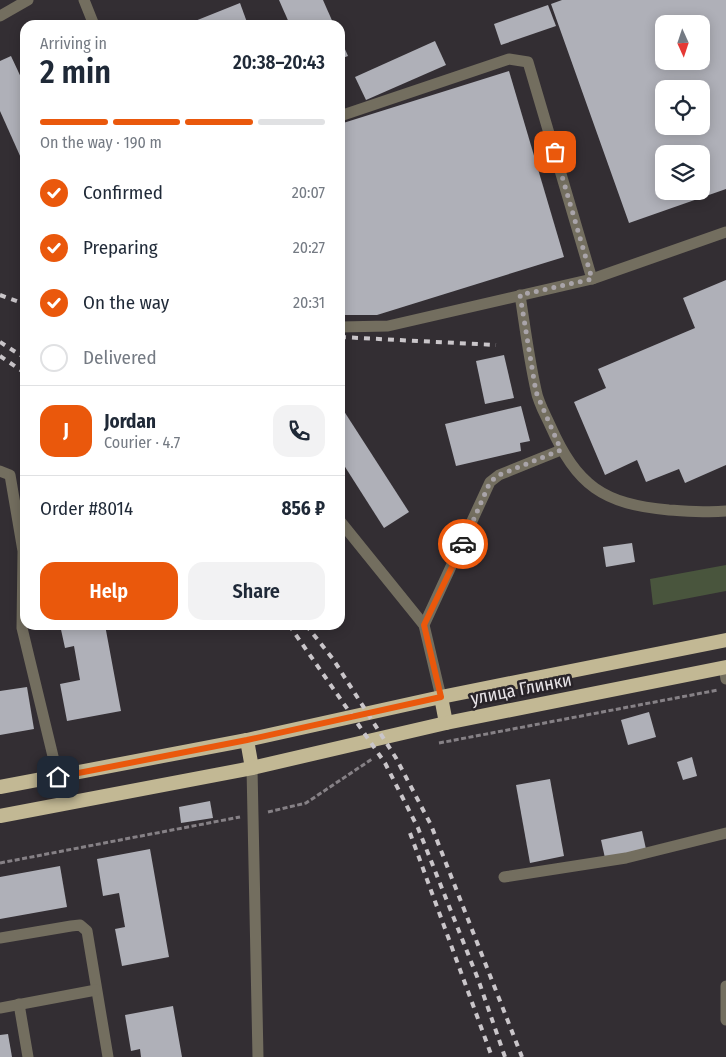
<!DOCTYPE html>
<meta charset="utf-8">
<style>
:root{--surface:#fff;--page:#f2f2f3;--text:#1f2937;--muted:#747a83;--line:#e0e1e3;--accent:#ea580c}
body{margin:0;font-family:"Fira Sans Condensed",sans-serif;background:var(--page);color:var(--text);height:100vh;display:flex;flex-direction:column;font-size:19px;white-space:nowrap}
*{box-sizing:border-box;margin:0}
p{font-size:16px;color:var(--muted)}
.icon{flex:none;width:28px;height:28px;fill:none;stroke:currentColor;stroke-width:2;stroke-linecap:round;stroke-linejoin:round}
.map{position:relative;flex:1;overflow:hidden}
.details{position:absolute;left:20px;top:20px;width:325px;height:610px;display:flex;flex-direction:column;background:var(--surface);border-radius:15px;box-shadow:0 2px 12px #0003}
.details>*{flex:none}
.needle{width:32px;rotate:177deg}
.fabs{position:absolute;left:655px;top:15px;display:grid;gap:10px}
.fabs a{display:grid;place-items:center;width:55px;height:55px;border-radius:10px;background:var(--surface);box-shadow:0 2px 12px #0003;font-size:25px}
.pin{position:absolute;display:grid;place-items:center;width:42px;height:42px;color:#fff;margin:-21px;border-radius:10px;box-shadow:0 2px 8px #0006}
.courier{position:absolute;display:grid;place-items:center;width:50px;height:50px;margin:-25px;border:4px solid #ea580c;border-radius:50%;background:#fff;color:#222;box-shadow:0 1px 6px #0007}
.headline em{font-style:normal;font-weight:600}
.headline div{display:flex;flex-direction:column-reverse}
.headline{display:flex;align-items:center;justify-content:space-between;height:85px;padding:0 20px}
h1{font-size:32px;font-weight:600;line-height:38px}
.bar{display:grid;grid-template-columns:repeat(4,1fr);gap:8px 5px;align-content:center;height:60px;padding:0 20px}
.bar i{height:6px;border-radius:4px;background:var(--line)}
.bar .on{background:var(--accent)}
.bar p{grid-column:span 4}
.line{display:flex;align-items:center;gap:12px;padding:0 20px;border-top:1px solid var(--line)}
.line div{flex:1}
.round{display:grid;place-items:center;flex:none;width:52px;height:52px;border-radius:15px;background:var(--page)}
ol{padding:0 20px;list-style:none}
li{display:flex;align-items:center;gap:15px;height:55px}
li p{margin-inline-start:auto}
li .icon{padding:5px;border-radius:50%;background:var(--accent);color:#fff;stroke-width:4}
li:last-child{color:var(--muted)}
li i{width:28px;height:28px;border:2px solid var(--line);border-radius:50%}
.action{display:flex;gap:10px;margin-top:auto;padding:10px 20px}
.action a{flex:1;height:58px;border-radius:15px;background:var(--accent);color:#fff;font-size:20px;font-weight:600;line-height:58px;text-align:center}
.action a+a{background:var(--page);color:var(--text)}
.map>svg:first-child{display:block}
</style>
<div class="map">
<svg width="726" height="1057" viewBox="0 0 726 1057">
<rect width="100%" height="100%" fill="#332e33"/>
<polygon fill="#49553d" points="726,565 726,591 653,605 650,579"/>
<g fill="#afb0b8" fill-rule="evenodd">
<polygon points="279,0 323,0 334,25 290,25"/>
<path d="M562,0H726V189L629,223L551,4ZM664,24H701V61H664ZM664,89H701V126H664ZM664,154H701V191H664Z"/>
<polygon points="240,3 248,25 185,25"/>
<polygon points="548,5 556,26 501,45 494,24"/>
<polygon points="340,38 348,56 340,59"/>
<polygon points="435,41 446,65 366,100 355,77"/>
<polygon points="11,56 25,86 25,167 0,111 0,61"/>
<polygon points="509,71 564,257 377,315 340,315 340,124"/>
<polygon points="726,280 726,465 685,483 679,469 646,482 637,460 605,475 574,402 606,388 598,369 695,328 683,298"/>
<polygon points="504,355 514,398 485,404 476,361"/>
<polygon points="340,405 409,512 384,528 340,459"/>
<polygon points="521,406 530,441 520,443 521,451 456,466 445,424"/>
<polygon points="632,543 635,562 606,567 603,547"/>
<polygon points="60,625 105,625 121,711 67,721 60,684 80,680 74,646 65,648"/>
<polygon points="27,687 34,729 0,735 0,691"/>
<polygon points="649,712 656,737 628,745 621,720"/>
<polygon points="692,757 697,776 683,780 677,762"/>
<polygon points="550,779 564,856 530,863 516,785"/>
<polygon points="210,801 213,818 181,823 179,807"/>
<polygon points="642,831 646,849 605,858 601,840"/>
<polygon points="150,849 169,957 122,966 115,929 125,927 119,893 103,896 97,859"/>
<polygon points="60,866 67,907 0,919 0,877"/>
<polygon points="173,1006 182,1057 141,1057 140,1049 131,1051 125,1015"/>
<polygon points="8,1034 12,1057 0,1057 0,1035"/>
</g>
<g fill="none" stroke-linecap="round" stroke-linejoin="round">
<g stroke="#868186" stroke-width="3" stroke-dasharray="5 2.5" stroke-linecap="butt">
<polyline points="439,743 718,690"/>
<polyline points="268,812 306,803 372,759"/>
<polyline points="0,863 240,817"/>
</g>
<g stroke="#736e5f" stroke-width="11">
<polyline points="84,0 94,25"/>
<polyline points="0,16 28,0"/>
<polyline points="340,116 509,59 528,62 592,279"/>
<path d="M520,295C525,327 529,359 536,390C538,402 545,414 550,425C577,486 603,504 669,510C688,511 707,513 726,511"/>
<polyline points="340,327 388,326 592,279 726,232"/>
<polyline points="0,471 10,475 23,551 22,628 58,777"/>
<polyline points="340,521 424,625 441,697"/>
<polyline points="424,625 490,482 499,475 561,450"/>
<polyline points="724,667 726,679"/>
<polyline points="252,768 258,1057"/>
<polyline points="504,877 626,858 726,833"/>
<polyline points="0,938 71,926 80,925 87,931 108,1057"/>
<polyline points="726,986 726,1020"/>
<polyline points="19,1004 28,1057"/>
<polyline points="0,1008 96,990"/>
</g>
<g stroke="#c2b894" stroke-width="14">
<polyline points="441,697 446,723"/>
<polyline points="247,740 252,768"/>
<polyline points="0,787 247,740 441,697 726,640"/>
<polyline points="0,816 252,768 446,723 726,667"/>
</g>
<g stroke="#cac6ca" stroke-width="4" stroke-dasharray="6 6" stroke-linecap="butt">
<polyline points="0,295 25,304"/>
<polyline points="340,337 496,345"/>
<polyline points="0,342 25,358"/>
<polyline points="0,356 25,373"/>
<polyline points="289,625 385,763 418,828 478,979 505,1057"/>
<polyline points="306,625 333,659 396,758 431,825 522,1057"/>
<polyline points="410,833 492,1057"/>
</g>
</g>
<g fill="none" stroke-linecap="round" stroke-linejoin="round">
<polyline stroke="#a9a4a9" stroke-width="5" stroke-dasharray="0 9" points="463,544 490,482 499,475 561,450 536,392 520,295 592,279 555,152"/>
<polyline stroke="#ea580c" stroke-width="6" points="58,777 247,740 441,697 424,625 463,544"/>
</g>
<g text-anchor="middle" stroke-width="5" stroke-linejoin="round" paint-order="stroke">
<g font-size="18" fill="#e8e4e8" stroke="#292429">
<text transform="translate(521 689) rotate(-11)" y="6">улица Глинки</text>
</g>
</g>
</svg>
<div class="fabs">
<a><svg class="needle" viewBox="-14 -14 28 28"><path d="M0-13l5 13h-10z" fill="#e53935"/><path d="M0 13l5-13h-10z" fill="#747a83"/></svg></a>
<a><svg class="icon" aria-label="locate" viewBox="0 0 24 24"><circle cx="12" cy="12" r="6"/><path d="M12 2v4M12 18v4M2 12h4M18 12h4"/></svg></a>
<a><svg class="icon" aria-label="layers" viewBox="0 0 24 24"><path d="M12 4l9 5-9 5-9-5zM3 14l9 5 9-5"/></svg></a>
</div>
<div class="pin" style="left:555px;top:152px;background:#ea580c"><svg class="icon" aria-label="bag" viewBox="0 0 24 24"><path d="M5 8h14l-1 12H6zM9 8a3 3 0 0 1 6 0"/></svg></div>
<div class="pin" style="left:58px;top:777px;background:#1f2937"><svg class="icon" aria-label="home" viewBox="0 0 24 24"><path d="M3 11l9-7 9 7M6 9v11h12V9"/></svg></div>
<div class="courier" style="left:463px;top:544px"><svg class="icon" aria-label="car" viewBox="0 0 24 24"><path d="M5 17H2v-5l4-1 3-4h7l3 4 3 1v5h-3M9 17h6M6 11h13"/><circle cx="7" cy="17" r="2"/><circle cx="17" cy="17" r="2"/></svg></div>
<section class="details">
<div class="headline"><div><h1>2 min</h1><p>Arriving in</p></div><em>20:38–20:43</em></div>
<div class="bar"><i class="on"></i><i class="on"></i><i class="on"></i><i></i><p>On the way · 190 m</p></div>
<ol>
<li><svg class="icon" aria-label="check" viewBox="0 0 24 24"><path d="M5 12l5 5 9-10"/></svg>Confirmed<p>20:07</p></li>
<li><svg class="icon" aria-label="check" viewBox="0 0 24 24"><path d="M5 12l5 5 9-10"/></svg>Preparing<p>20:27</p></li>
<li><svg class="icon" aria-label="check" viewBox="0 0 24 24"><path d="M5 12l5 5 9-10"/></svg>On the way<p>20:31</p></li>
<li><i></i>Delivered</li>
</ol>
<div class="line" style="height:90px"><b class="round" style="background:var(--accent);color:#fff">J</b><div><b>Jordan</b><p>Courier · 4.7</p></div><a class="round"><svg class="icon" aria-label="phone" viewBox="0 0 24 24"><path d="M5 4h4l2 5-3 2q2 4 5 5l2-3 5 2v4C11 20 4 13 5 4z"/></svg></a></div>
<div class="line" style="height:65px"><div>Order #8014</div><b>856 ₽</b></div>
<div class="action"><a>Help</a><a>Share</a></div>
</section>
</div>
